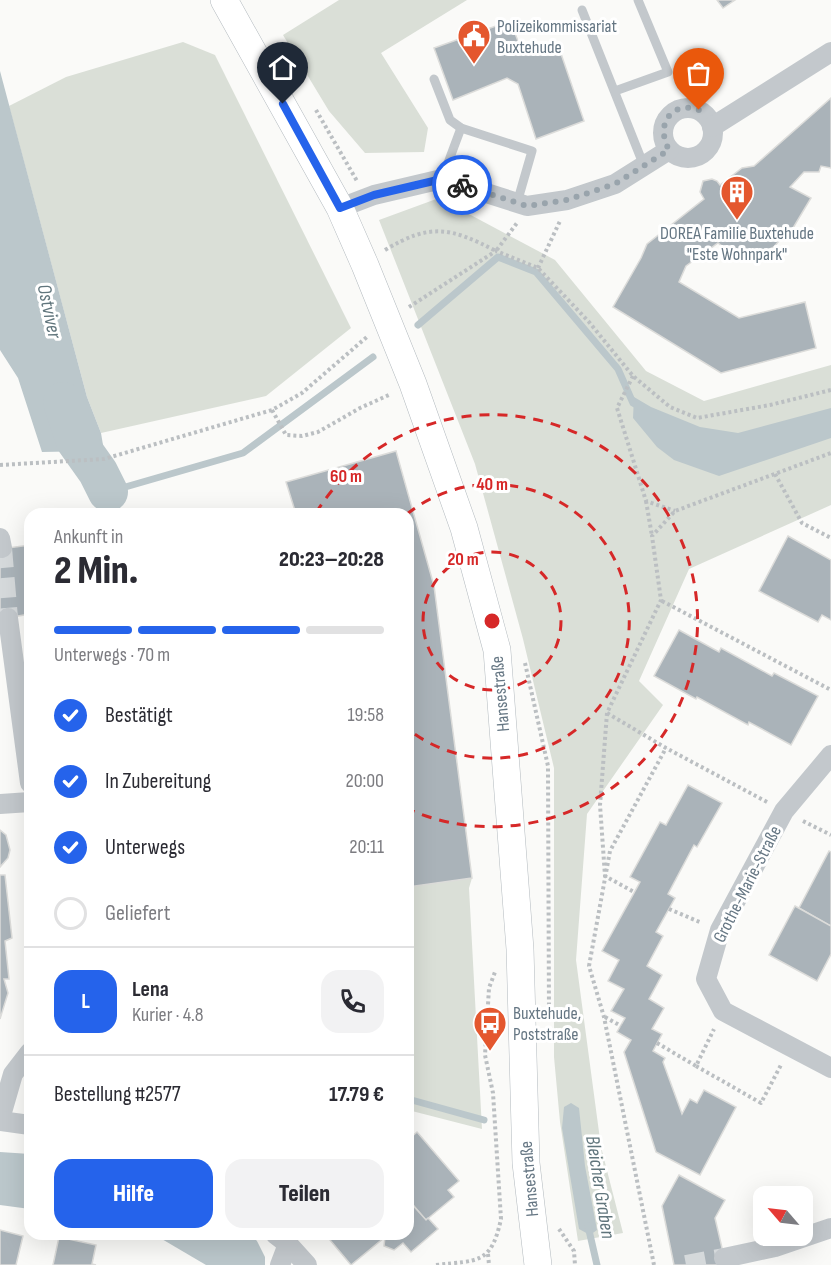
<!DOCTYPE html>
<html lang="de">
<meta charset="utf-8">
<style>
:root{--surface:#fff;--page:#f2f2f3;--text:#2b2b33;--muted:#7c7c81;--line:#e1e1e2;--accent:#2563eb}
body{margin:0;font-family:"Sofia Sans Condensed",sans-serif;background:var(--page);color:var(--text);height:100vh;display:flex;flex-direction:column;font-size:22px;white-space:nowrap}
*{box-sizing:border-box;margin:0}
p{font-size:20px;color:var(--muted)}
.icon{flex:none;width:33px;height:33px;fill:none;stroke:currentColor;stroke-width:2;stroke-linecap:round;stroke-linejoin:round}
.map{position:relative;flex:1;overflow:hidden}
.drawer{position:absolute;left:24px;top:508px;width:390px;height:732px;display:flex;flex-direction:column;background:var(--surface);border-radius:18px;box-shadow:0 6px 24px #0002}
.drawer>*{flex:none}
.needle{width:39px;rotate:298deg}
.controls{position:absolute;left:753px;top:1186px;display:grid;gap:12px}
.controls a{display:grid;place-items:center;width:60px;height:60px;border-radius:12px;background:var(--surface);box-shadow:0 6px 24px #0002;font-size:30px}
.pin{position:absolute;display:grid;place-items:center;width:51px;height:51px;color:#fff;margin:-62px -26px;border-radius:50% 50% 50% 0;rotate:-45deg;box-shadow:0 0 6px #0007}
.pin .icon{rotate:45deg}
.courier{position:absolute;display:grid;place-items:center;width:60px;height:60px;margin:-30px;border:4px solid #2563eb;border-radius:50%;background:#fff;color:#222;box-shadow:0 2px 8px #0007}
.overview em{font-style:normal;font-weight:800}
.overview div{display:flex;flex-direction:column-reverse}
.overview{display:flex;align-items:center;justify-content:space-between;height:102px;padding:0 30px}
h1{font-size:39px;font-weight:800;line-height:45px}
.bar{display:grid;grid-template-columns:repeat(4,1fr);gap:9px 6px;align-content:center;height:72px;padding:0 30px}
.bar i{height:8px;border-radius:4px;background:var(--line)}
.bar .current{background:var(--accent)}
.bar p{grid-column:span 4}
.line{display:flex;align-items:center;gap:15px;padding:0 30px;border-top:2px solid var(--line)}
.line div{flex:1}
.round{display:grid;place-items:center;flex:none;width:63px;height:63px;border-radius:18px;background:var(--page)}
ol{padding:0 30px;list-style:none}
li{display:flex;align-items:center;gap:18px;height:66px}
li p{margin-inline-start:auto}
li .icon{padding:6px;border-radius:50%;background:var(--accent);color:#fff;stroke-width:4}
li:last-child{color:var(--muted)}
li i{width:33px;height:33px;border:3px solid var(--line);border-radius:50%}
.action{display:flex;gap:12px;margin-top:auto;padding:12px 30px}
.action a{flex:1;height:69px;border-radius:18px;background:var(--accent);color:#fff;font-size:24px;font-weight:800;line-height:69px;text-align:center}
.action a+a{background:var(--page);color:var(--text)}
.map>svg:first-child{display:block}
</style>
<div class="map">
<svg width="831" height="1265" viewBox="0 0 831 1265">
<rect width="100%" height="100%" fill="#fafaf8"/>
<g fill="#dadfd7">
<polygon points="339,0 467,0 381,53 428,128 424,152 365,153 329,111 283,35"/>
<polygon points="183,42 215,55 351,328 266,396 101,433 87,397 9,106 66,77"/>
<polygon points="439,198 555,260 646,371 704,401 831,365 831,505 689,569 639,681 663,705 587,814 576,960 601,1147 623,1233 578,1241 560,1122 554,1057 554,768 523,639 475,464 379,220"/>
<polygon points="472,878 469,888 482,1129 408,1110 408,887"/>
</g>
<g fill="#bbc7cb">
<polygon points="0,71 87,397 101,433 103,445 96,451 42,452 18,378 0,350"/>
<polygon points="634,397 651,407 700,427 738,433 831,408 831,438 719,476 674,460 657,447 633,418"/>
<polygon points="571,1103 579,1108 585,1166 597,1230 590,1235 579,1229 562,1128 564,1107"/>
<polygon points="0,1152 30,1154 30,1209 0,1205"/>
<polygon points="155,1235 250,1235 286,1265 206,1265"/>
</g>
<polygon fill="#fafaf8" points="254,1235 288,1263 289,1265 265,1265 265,1257"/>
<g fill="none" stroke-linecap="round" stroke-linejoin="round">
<g stroke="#bbc7cb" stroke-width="7">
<polyline points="418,325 498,257 536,272 618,369 633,403 640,407"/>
<polyline points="111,514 108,492 243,453 373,357"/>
<polyline points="408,1099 484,1120"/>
<polyline points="588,1226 597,1265"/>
</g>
<polyline stroke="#bbc7cb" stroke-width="40" points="63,402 76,441 98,472 108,492"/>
</g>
<g fill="#aab3b9" stroke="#dcdcda" stroke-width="1.5">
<polygon points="717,0 735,0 723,8"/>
<polygon points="510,21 518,41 539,48 557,42 584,121 536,139 518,84 507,78 453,100 434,48"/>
<polygon points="831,98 831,168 821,166 819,172 804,172 790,187 811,198 787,238 783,236 774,247 759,254 744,256 731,253 718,243 686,266 679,282 739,318 805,302 816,348 721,373 613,307 641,258 647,244 704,199 700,192 703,181 712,179 717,181 720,185 742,168 754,166"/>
<polygon points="396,451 434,586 472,878 408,887 408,514 296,514 286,482"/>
<polygon points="788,536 831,560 831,620 822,615 818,622 759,591"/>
<polygon points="30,545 30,614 0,619 0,549"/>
<polygon points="679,630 719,652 721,648 772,676 774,673 818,696 791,745 749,722 748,725 697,697 696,699 654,676"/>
<polygon points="688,785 722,803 697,847 694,845 668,894 675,898 656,932 663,936 647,966 662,975 649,999 664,1008 652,1029 662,1034 653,1051 665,1058 663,1062 682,1114 690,1099 697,1103 704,1090 736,1107 700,1175 656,1152 624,1052 631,1040 617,1032 625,1018 611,1011 624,989 608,981 619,960 602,951 640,882 630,877 660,822 666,825"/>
<polygon points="0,830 6,835 10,850 8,858 0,867"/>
<polygon points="829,851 831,852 831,926 799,908"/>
<polygon points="0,875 5,875 12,938 5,941 9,979 4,979 8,993 0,1019"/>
<polygon points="795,906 831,926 831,954 817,981 769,955"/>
<polygon points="30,1085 30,1102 25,1101"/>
<polygon points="417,1132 459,1181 448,1190 454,1197 426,1220 408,1199 408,1140"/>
<polygon points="679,1175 725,1200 715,1218 726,1265 674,1265 662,1206"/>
<polygon points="409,1201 426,1220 428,1218 438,1229 411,1252 403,1243 394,1250 384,1246 385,1237 383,1234 408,1234"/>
<polygon points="0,1230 23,1236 16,1265 0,1265"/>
<polygon points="325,1234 383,1234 385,1237 351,1265"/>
<polygon points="59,1237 96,1245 92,1264 96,1265 53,1265"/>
</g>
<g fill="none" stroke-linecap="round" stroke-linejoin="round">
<g stroke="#d5d9db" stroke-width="20" stroke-dasharray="20 10" stroke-linecap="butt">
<polyline points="2,548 8,618"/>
<polyline points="686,1265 724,1258"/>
</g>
<g stroke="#b3babf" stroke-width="28">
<polyline id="secondary" points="224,0 340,208 365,265 413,384 464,528 497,650 520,949 526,1163 538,1265"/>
</g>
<g stroke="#bbbfc2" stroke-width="4" stroke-dasharray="3 3" stroke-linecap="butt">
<polyline points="316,110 357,181"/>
<path d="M385,250C430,223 450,227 496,251L517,223"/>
<polyline points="538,268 560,221"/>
<polyline points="409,307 496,251 538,268 589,322 633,376 670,407 697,418 770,405 831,390"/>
<polyline points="633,376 617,408 646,501 675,511"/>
<polyline points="272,410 286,435 302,436 318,432 360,408 391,394"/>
<polyline points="0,465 104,459 272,410 302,393 368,336"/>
<polyline points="775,474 802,523 831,538"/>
<polyline points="646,501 652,536"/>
<polyline points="662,601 831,690"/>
<polyline points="525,663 548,766 549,1016"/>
<polyline points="607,713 600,805 605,876 634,892"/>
<polyline points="767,802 666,748 607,713 661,600 652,536 675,511 831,453"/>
<polyline points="803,821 831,835"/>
<polyline points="669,909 702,923"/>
<polyline points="605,1017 621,1026"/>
<polyline points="657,1043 696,1066 714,1029"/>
<polyline points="696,1066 761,1103 782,1063"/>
<polyline points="559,1229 574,1251 575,1265"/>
<polyline points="488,1254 489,1265"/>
<path d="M436,1265C478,1260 491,1265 501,1219L493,1093L485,1055L489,988L495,972"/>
<polyline points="654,1265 604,1017 589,966 610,851 666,748"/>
</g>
<g stroke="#c3c8cc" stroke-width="9">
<polyline points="582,10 644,166"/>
<polyline points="434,79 450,120 461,128 532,151 517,203"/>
<polyline points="615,91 668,72 638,0"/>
<polyline points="442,179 461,128"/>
</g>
<g stroke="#c3c8cc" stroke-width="20">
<circle cx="688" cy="133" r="25"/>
<polyline points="712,127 831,52"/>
<polyline points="340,208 374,195 442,179 527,206 567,200 615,184 669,150"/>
<polyline points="0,538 2,548"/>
<polyline points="8,618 30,783"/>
<polyline points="831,755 784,811 720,930 706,979 723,1011 831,1068"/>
<polyline points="0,804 30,802"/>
<polyline points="0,1119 13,1074 30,1052"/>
<polyline points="0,1121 30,1125"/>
<polyline points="275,1234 288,1244 307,1265"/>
<polyline points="724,1258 775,1247 831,1228"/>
<polyline points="280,1265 288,1244"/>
</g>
<use href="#secondary" stroke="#fff" stroke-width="27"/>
</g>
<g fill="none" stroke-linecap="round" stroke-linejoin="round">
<path stroke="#99a4ac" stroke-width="6" stroke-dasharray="0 10.8" d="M462,185L527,206L567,200L615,184L669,150C655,125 671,100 699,110"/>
<polyline stroke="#2563eb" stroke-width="8" points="283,104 340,208 374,195 442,179 462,185"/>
</g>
<g fill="none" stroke="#d62828" stroke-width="3" stroke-dasharray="10 8">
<circle cx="492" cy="621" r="69"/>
<path d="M407 514A137 137 0 1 1 409 730"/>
<path d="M316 513A206 206 0 1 1 408 809"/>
</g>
<defs>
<g id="civic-pin" transform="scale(1.725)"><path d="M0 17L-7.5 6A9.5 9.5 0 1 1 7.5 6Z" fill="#e4572e" stroke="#fff"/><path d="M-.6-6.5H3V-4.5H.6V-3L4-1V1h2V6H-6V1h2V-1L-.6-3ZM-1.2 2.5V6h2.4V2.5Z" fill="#fff"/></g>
<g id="building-pin" transform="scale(1.725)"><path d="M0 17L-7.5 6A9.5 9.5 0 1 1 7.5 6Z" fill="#e4572e" stroke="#fff"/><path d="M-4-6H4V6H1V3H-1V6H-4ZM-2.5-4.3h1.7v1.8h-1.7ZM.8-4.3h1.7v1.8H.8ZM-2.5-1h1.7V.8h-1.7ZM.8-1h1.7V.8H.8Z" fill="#fff"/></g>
<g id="bus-pin" transform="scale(1.725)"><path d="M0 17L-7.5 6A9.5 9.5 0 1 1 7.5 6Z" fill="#e4572e" stroke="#fff"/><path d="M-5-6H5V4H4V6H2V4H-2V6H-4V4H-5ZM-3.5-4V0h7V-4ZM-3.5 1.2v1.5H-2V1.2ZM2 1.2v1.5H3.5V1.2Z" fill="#fff"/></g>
</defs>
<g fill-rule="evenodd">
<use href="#civic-pin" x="474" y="36"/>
<use href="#building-pin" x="737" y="192"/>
<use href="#bus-pin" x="490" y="1023"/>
</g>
<g text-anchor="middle" stroke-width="6" stroke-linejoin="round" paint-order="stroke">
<g font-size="18" fill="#657683" stroke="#fff" text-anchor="start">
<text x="497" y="32">Polizeikommissariat<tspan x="497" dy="21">Buxtehude</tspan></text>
<text x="737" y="239" text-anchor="middle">DOREA Familie Buxtehude<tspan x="737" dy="21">"Este Wohnpark"</tspan></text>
<text x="513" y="1019">Buxtehude,<tspan x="513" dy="21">Poststraße</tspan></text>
</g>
<g font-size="18" fill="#657683" stroke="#fff">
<text transform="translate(500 694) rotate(-95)" y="6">Hansestraße</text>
<text transform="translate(747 884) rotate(-63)" y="6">Grothe-Marie-Straße</text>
<text transform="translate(529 1179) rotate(-95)" y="6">Hansestraße</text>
</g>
<g font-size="20" font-style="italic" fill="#60757c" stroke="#fff">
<text transform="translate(50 311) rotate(78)" y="7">Ostviver</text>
<text transform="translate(601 1187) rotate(81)" y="7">Bleicher Graben</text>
</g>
</g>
<circle cx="492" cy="621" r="9" fill="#d62828" stroke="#fff" stroke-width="3"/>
<g font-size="18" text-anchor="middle" font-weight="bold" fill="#d62828" stroke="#fff" stroke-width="6" stroke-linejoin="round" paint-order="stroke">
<text x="346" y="482">60 m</text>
<text x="492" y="490">40 m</text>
<text x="463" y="565">20 m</text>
</g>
</svg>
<div class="controls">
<a><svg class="needle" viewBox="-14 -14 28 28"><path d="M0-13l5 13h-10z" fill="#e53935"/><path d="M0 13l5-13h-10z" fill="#7c7c81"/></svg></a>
</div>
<div class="pin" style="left:699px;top:110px;background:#ea580c"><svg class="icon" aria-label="bag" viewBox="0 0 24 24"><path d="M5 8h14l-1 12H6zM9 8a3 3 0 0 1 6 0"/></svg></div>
<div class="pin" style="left:283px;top:104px;background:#1f2937"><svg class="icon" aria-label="home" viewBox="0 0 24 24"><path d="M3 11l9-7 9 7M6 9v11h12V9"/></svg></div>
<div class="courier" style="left:462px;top:185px"><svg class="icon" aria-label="bike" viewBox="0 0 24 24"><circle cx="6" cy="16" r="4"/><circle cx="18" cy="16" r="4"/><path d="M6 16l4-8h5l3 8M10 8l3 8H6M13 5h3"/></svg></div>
<section class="drawer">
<div class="overview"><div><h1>2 Min.</h1><p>Ankunft in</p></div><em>20:23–20:28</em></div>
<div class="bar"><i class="current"></i><i class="current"></i><i class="current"></i><i></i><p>Unterwegs · 70 m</p></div>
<ol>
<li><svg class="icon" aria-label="check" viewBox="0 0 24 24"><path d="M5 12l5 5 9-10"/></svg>Bestätigt<p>19:58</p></li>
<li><svg class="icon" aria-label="check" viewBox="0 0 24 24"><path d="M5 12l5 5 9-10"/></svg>In Zubereitung<p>20:00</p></li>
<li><svg class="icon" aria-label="check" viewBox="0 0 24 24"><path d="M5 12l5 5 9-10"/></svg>Unterwegs<p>20:11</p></li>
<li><i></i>Geliefert</li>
</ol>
<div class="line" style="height:108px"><b class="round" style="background:var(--accent);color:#fff">L</b><div><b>Lena</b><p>Kurier · 4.8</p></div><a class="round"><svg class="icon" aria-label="phone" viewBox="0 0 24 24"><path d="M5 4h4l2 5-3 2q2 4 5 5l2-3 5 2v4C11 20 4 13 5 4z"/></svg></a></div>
<div class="line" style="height:78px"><div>Bestellung #2577</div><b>17.79 €</b></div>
<div class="action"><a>Hilfe</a><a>Teilen</a></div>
</section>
</div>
